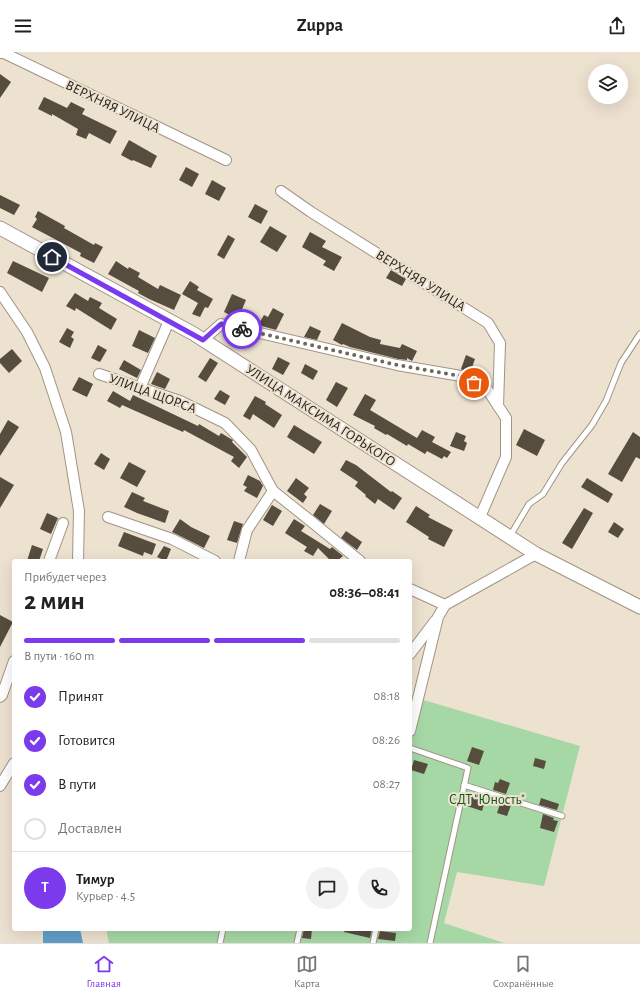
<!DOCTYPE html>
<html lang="ru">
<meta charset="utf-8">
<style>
:root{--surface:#fff;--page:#f2f2f2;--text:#222;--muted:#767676;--line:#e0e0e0;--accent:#7c3aed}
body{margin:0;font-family:"Alegreya Sans",sans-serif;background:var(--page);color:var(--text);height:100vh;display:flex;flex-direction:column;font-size:15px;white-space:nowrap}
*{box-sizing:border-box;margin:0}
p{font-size:13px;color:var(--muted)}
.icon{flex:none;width:22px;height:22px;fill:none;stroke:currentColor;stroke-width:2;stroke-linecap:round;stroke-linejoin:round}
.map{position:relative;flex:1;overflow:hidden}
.side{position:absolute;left:12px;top:507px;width:400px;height:372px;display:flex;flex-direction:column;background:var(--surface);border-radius:4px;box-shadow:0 4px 16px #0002}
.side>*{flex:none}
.fabs{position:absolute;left:588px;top:12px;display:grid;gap:8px}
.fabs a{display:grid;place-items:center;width:40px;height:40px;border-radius:50%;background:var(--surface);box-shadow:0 4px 16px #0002;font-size:20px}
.pin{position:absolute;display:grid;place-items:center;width:34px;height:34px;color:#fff;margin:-17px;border:2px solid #fff;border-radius:50%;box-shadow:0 1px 4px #0007}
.courier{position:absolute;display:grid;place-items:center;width:40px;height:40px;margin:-20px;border:3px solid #7c3aed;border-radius:50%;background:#fff;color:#222;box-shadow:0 1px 5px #0007}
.overview em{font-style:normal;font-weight:700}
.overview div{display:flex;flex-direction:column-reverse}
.overview{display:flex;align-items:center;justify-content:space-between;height:68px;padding:0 12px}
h1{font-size:26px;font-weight:700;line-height:30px}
.bar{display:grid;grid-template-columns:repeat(4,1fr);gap:6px 4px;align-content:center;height:48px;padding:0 12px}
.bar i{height:5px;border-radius:3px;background:var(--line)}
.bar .current{background:var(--accent)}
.bar p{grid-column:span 4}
.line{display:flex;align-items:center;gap:10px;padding:0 12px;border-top:1px solid var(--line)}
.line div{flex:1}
.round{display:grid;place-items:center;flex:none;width:42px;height:42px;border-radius:21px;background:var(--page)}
ol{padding:0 12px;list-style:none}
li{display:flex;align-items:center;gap:12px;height:44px}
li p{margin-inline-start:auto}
li .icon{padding:4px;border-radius:50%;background:var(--accent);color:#fff;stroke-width:4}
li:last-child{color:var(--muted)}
li i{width:22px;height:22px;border:2px solid var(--line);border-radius:50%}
header{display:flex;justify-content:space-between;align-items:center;height:52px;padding:0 12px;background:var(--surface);font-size:18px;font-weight:700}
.tab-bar{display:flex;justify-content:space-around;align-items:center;height:56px;border-top:1px solid var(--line);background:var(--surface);font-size:11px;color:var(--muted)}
.tab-bar a{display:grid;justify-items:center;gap:2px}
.tab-bar .current{color:var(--accent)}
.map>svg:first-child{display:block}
</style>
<header><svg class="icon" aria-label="menu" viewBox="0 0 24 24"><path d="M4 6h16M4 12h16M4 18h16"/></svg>Zuppa<svg class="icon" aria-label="share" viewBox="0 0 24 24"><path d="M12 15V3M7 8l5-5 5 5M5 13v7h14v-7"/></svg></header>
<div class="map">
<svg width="640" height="891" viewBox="0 0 640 891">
<rect width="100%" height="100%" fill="#ede1d0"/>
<polygon fill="#a6d8a6" points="410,644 580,694 544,834 457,820 444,871 504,891 109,891 106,877 410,877"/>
<polygon fill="#629ec8" points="43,877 80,877 83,891 43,891"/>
<g fill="#564d3e">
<polygon points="0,22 11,30 0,46"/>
<polygon points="44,45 67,56 71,50 85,57 82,62 117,79 110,92 89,81 86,87 76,83 78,77 52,62 52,64 38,57"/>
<polygon points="129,88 157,104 151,116 133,108 132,109 121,103"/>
<polygon points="186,115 199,122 192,135 179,128"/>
<polygon points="212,128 226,136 219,149 205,142"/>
<polygon points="0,143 20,153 14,163 0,156"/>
<polygon points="255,152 268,159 261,172 248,165"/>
<polygon points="38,159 65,174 64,176 94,193 95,191 103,195 94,211 80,204 81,201 32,175 37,167 35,165"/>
<polygon points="270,174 287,184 277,200 260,190"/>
<polygon points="310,180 326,189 322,195 342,205 334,219 323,213 326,209 302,195"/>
<polygon points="228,183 235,187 224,207 217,203"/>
<polygon points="13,209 49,226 42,240 7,221"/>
<polygon points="116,209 128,217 129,215 140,221 138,225 158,237 160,233 181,243 174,258 149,247 138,241 139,239 108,222"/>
<polygon points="391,218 406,227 402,234 386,226"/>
<polygon points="190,229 199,235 197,238 213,247 208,256 205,255 200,265 192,262 198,251 182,242"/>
<polygon points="75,241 88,249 90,245 102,251 99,256 117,267 111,278 76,256 75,259 66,254"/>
<polygon points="232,242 246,248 238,267 224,260"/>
<polygon points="273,256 284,262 276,278 258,273 264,263 268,265"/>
<polygon points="342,271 370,285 381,288 380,292 400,296 402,292 417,299 412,309 407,306 407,308 398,307 350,295 343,292 342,293 333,288"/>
<polygon points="310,274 321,279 317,288 304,285"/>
<polygon points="67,276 74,280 71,285 74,287 70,296 59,290"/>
<polygon points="139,278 155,286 148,301 132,294"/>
<polygon points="98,293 107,298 100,310 91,306"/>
<polygon points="12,297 22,309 9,321 0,311 0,307"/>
<polygon points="466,303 475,307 470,321 461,317"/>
<polygon points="278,305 290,311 283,323 272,317"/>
<polygon points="210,306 218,311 206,330 198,325"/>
<polygon points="124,308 141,318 137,326 119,317"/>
<polygon points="305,312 318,319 313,328 301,321"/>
<polygon points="157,320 170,327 165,337 151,332"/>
<polygon points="79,325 93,332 87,345 72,338"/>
<polygon points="336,330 348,336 337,355 326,348"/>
<polygon points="220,338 230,344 225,353 214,347"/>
<polygon points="113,339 130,349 133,343 198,374 199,372 219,384 221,381 231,387 233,388 232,390 247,405 239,416 231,409 234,405 184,378 183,380 122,353 120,356 107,349"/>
<polygon points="365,342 376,348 370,358 417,386 422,378 435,385 432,390 451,400 447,406 444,404 442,407 427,399 425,402 408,392 407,394 387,382 386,383 374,376 375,374 353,363"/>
<polygon points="255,344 266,350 265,352 282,363 274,376 253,362 250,368 243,364"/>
<polygon points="8,368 19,375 0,404 0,382"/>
<polygon points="294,373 322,390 314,402 287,385"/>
<polygon points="524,377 545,388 537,404 516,393"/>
<polygon points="456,380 466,384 464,389 467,391 464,399 450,394"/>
<polygon points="633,380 640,385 640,407 636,405 622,430 608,422"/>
<polygon points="101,401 110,407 104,418 94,412"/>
<polygon points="346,408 356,413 391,440 392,439 402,446 394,458 378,447 375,452 365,444 366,443 355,434 358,430 340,418"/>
<polygon points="129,410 146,419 137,435 120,426"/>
<polygon points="248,423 260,429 263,434 257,446 244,439 247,435 243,433"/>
<polygon points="0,425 14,433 0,456"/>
<polygon points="296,426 309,436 304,442 307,445 303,451 287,439"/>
<polygon points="587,426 613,442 608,451 581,435"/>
<polygon points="132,440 145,446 143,449 169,459 165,471 137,461 124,455"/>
<polygon points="320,452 332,459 324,472 313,463"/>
<polygon points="272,453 282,459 273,474 263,468"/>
<polygon points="416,454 430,463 428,465 453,478 444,495 428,487 429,485 406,470"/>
<polygon points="584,456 593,461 572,497 562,491"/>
<polygon points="47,461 58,466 51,482 40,477"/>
<polygon points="180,467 191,475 210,484 204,496 172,480"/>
<polygon points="294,467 305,474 301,479 330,497 332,495 343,504 337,509 331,509 318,496 313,504 304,499 307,495 285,481"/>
<polygon points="234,469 243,472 237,491 227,488"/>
<polygon points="614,470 624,477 618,486 608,480"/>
<polygon points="346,479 362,490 357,498 341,486"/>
<polygon points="124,480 156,492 152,503 144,500 143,504 118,494"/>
<polygon points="32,493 43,497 39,509 27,509"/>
<polygon points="164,494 171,497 166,509 157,505"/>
<polygon points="0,563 13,570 0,595"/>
<polygon points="472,695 484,699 479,713 467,709"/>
<polygon points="535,706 546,709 544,717 533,714"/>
<polygon points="414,708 428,712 424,722 411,718"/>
<polygon points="500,727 510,731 506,742 493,738 495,730 498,731"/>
<polygon points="471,744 485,749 482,759 467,754"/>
<polygon points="541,746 559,752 557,758 539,753"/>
<polygon points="501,749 511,753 507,764 497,761"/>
<polygon points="543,762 554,766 553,768 558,769 554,780 540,776"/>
<polygon points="304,877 312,877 311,887 302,886"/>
<polygon points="345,877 372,877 370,886 344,880"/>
<polygon points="380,879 396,881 395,889 378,887"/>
</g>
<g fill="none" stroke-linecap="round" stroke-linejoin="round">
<g stroke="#a09585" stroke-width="7">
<g id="service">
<polyline points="510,484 529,452 543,442 562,411 592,373 606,349 621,311 640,282"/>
<polyline points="410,696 468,716 430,891"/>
<polyline points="464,733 562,764"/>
<polyline points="220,891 223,877"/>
<polyline points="297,891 300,877"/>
<polyline points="373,891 376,877"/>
</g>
</g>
<g stroke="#a09585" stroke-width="12">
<g id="minor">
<polyline points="0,1 4,1 226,108"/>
<polyline points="281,139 311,160 488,271 500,291 498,354"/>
<polyline points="0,240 27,280 45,316 66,380 79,459 78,509"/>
<polyline points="203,288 221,272 397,313 461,324 487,337 506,366 506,405 480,465"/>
<polyline points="99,322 180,349 225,371 251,398 273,439 307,466 360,509"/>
<polyline points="140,336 169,269"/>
<polyline points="108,465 172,487 215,509"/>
<polyline points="49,509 63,471"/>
<polyline points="239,509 247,478 273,439"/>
<polyline points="410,537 445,553"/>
<polyline points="410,602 435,569"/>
<polyline points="0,645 2,643 14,609"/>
<polyline points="410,679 438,565 445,553 536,502"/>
<polyline points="0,734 14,711"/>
</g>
</g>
<g stroke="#a09585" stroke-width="15">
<polyline id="tertiary" points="0,176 194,282 536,502 640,555"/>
</g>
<use href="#service" stroke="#fff" stroke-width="5"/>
<use href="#minor" stroke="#fff" stroke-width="10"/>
<use href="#tertiary" stroke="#fff" stroke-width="13"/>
</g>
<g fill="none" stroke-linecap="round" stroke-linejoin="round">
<polyline stroke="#6e675e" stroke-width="4" stroke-dasharray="0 7.2" points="242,277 397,313 461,324 474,331"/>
<polyline stroke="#7c3aed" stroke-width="5" points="52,205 203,288 221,272 242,277"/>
</g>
<g text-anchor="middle" stroke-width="4" stroke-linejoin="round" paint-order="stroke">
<g font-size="14" fill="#2a2620" stroke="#ede1d0">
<text transform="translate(113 54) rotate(26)" y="5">ВЕРХНЯЯ УЛИЦА</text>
<text transform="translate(421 228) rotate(32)" y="5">ВЕРХНЯЯ УЛИЦА</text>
<text transform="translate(153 341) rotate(20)" y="5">УЛИЦА ЩОРСА</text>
<text transform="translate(321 363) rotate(33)" y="5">УЛИЦА МАКСИМА ГОРЬКОГО</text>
</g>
<g font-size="14" fill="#0f5819" stroke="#ede1d0">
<text x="487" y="752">СДТ "Юность"</text>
</g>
</g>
</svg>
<div class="fabs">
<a><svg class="icon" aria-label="layers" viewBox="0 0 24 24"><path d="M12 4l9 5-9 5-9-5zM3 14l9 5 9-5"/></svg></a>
</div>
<div class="pin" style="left:474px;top:331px;background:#ea580c"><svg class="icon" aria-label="bag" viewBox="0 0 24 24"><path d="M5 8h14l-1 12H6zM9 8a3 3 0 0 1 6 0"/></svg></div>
<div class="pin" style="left:52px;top:205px;background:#1f2937"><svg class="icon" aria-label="home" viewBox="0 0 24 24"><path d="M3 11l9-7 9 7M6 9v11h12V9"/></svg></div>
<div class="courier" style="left:242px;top:277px"><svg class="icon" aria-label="bike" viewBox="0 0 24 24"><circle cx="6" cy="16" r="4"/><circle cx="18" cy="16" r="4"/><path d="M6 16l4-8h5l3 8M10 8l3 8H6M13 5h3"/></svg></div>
<section class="side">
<div class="overview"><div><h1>2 мин</h1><p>Прибудет через</p></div><em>08:36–08:41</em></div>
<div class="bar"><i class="current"></i><i class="current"></i><i class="current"></i><i></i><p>В пути · 160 m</p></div>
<ol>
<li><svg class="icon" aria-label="check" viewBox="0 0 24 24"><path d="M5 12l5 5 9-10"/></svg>Принят<p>08:18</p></li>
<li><svg class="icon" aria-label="check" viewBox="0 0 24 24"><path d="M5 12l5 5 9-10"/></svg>Готовится<p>08:26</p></li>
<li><svg class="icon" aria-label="check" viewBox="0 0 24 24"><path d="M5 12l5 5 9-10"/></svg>В пути<p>08:27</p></li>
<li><i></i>Доставлен</li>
</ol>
<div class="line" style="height:72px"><b class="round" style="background:var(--accent);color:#fff">Т</b><div><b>Тимур</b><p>Курьер · 4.5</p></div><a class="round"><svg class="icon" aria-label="chat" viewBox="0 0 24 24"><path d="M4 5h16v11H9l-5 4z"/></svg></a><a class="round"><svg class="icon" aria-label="phone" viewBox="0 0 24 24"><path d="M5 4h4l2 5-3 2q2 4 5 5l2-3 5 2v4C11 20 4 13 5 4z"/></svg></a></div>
</section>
</div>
<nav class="tab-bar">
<a class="current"><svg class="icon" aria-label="home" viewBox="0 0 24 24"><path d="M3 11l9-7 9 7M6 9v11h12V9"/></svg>Главная</a>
<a><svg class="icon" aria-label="map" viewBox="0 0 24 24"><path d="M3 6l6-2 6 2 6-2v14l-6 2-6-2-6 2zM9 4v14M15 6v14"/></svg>Карта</a>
<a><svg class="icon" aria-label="saved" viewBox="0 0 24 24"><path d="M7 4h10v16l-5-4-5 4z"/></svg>Сохранённые</a>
</nav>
